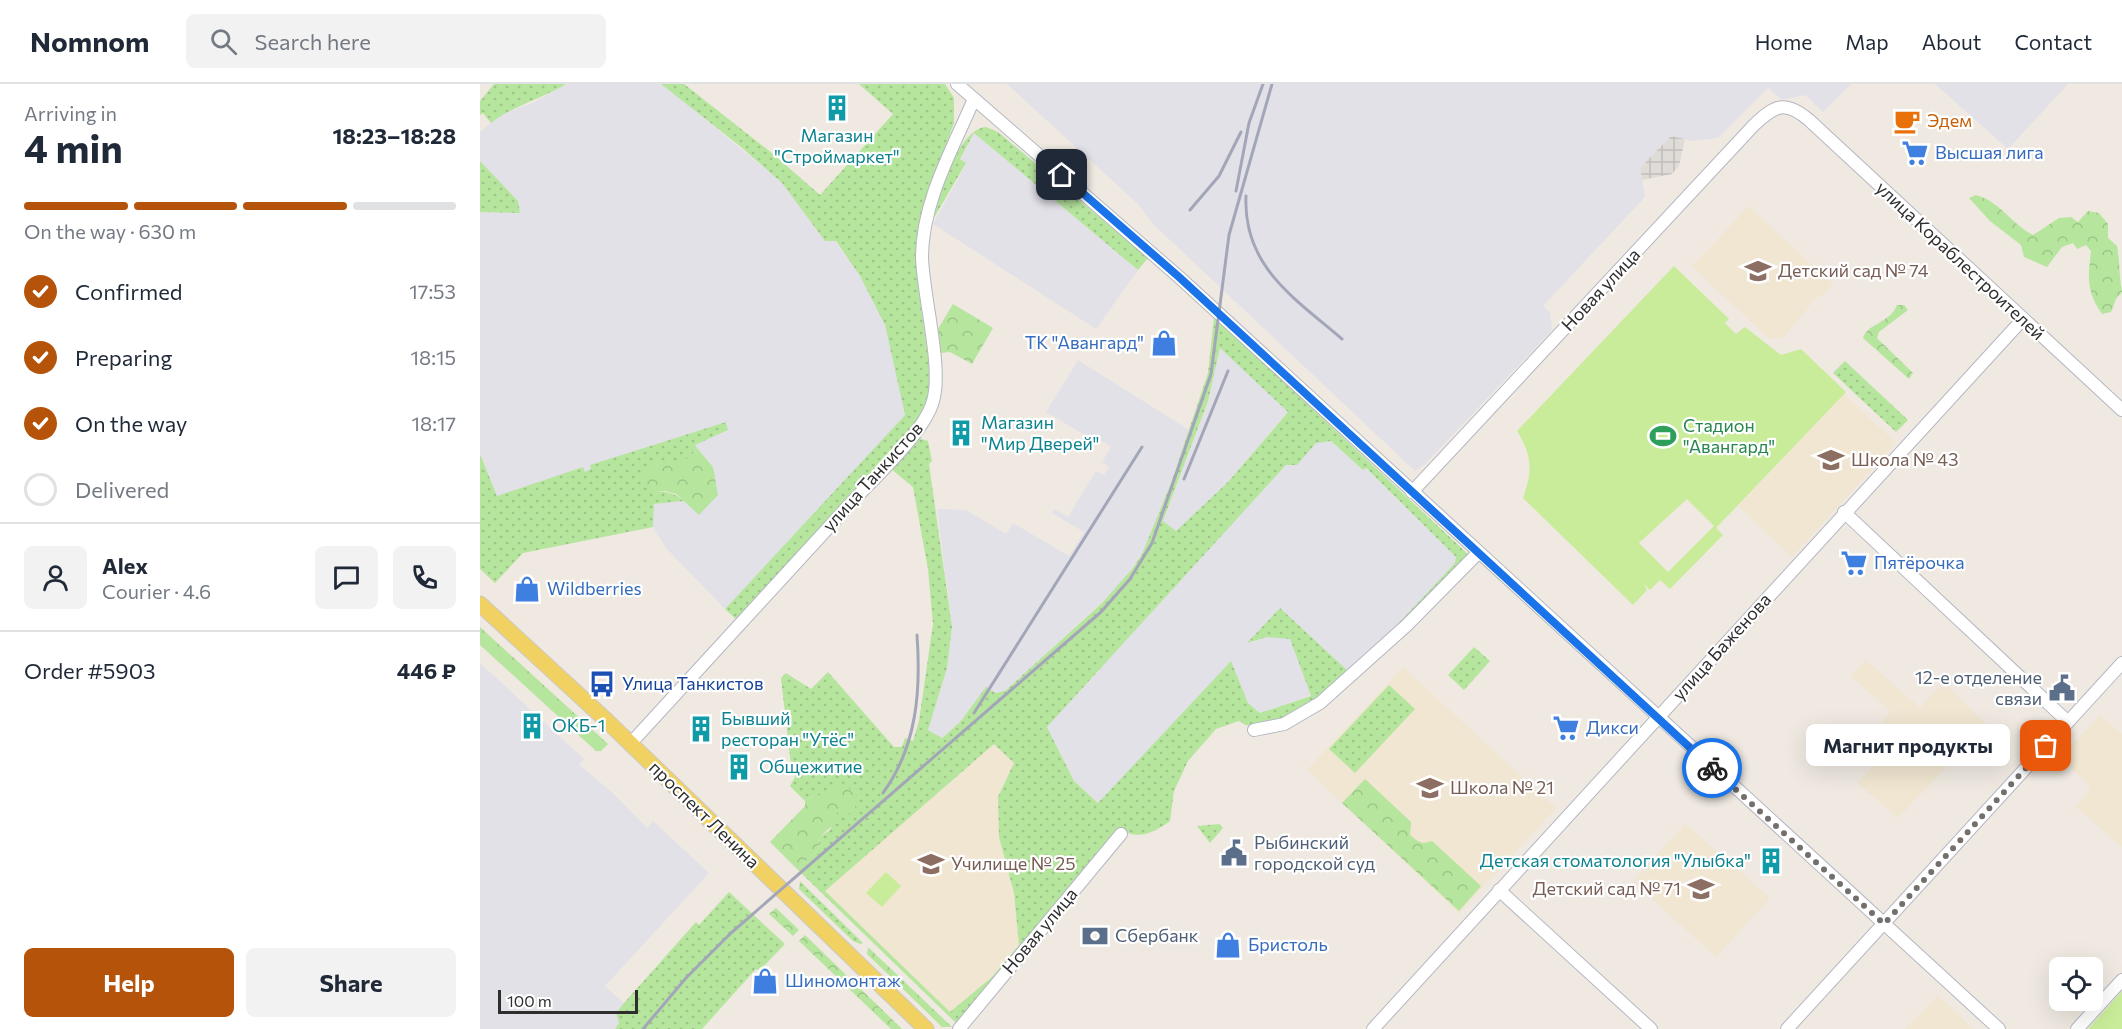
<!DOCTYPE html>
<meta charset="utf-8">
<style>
:root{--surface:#fff;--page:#f2f2f3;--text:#1f2937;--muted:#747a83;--line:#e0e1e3;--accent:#b45309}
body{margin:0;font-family:Commissioner,sans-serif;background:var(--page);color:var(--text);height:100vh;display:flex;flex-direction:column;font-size:22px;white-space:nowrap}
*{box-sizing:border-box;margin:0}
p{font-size:20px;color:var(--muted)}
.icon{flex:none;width:33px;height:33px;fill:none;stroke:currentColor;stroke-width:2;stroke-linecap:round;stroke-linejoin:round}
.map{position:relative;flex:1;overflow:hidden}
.side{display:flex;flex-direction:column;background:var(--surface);width:480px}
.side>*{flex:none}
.tools{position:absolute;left:1569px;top:873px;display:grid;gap:12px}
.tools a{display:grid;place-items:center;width:54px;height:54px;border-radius:9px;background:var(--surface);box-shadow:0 6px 24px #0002;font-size:30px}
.scale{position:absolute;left:18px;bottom:15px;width:140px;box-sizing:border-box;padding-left:6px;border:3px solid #2e2e2e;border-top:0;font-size:16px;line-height:21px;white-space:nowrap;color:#2e2e2e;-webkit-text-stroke:4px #fff;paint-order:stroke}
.pin{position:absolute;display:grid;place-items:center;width:51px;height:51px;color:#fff;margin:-26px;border-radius:12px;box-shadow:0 3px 9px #0006}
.courier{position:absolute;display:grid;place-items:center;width:60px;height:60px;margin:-30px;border:4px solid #1a73e8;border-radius:50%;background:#fff;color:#222;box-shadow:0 2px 8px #0007}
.bubble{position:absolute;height:42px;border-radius:9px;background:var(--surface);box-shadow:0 6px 24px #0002;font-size:20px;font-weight:700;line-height:42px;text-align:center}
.overview em{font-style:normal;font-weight:700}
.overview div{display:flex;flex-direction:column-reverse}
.overview{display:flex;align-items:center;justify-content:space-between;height:102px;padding:0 24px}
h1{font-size:39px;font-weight:700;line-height:45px}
.bar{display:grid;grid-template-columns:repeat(4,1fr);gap:9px 6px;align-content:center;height:72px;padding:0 24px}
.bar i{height:8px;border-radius:4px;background:var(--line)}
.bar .current{background:var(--accent)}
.bar p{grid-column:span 4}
.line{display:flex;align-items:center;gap:15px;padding:0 24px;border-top:2px solid var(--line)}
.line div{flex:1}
.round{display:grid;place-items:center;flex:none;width:63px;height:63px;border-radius:9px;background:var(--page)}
ol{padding:0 24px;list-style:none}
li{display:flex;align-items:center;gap:18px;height:66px}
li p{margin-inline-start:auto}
li .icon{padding:6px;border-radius:50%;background:var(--accent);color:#fff;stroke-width:4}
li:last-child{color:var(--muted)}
li i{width:33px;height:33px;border:3px solid var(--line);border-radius:50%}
.cta{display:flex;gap:12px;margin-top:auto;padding:12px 24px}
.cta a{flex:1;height:69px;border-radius:9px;background:var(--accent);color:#fff;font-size:24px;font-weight:700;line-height:69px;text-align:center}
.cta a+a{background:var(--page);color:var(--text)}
header{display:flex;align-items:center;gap:36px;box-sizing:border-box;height:84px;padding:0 30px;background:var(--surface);border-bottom:2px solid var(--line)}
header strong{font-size:28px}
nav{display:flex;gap:33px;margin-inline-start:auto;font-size:21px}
.search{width:420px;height:54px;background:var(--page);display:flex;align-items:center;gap:15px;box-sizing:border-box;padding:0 21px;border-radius:9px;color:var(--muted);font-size:22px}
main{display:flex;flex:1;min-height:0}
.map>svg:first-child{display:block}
</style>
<header>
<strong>Nomnom</strong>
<div class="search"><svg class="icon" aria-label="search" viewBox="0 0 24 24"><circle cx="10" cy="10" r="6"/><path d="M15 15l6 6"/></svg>Search here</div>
<nav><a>Home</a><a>Map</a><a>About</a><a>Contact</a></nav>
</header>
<main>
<section class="side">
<div class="overview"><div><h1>4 min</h1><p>Arriving in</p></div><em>18:23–18:28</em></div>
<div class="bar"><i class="current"></i><i class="current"></i><i class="current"></i><i></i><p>On the way · 630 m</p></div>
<ol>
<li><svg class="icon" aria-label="check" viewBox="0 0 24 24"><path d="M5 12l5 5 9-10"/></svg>Confirmed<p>17:53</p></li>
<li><svg class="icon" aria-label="check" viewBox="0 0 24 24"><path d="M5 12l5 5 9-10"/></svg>Preparing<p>18:15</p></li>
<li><svg class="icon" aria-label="check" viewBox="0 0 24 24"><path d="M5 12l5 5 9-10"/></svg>On the way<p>18:17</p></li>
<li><i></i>Delivered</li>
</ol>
<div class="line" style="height:108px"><a class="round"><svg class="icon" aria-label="person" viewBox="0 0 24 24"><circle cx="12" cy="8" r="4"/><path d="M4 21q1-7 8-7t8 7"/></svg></a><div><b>Alex</b><p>Courier · 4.6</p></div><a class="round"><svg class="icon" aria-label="chat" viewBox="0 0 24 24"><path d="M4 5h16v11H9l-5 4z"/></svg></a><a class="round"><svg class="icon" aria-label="phone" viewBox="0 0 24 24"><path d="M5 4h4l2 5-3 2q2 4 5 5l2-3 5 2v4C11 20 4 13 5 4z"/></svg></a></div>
<div class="line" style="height:78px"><div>Order #5903</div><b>446 ₽</b></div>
<div class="cta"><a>Help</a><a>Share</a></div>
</section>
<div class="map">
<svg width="1642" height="945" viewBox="0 0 1642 945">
<defs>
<pattern id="green-dots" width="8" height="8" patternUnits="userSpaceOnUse" patternTransform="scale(1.5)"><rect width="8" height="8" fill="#b6e59e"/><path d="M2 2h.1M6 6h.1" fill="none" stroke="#9dc588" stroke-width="1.8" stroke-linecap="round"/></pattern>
<pattern id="forest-crowns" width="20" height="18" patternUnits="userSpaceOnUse" patternTransform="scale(1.5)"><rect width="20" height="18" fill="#b6e59e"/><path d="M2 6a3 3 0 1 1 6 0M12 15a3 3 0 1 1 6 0" fill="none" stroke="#9dc588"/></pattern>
<pattern id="plaza-grid" width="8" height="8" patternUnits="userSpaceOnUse" patternTransform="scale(1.5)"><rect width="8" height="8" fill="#dfdcd8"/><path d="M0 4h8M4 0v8" fill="none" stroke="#c0bdba"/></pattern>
</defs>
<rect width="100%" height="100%" fill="#efe9e1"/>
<g fill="#e3e1e8">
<polygon points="86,0 181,0 198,13 302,99 345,157 355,157 380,192 405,241 425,331 245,525 186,464 173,443 174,420 204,417 219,430 233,383 214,361 248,346 246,338 111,381 112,385 105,388 103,384 17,412 0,370 0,128 39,129 38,117 0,77 0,48 18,32 55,18"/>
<polygon points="527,0 1371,0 1343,28 1325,11 1302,16 1288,4 1238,54 1213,57 1191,52 1160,84 1165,113 1063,222 1070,228 1072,246 945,380 935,387 673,140 659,121"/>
<polygon points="1455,0 1588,0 1528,65"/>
<polygon points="494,49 658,186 616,245 453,140 486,80 480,76"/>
<polygon points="739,263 808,327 748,398 696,447 683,438 728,317"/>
<polygon points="598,276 709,346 691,399 662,470 637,504 525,607 516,609 506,604 480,638 461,654 448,646 467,584 472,544 457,425 486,426 526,450 533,439 589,472 604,448 572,429 574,425 588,433 616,387 624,391 629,383 622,378 631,363 620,356 618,359 566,328"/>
<polygon points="851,357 883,386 885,384 976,473 975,479 913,545 868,587 800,525 769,559 787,553 810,554 831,611 781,629 768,619 751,578 619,719 594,697 567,643 806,380 812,381 818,377 836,359"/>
<polygon points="0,579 104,675 99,681 133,709 167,744 173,737 229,789 125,902 144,919 136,929 140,940 135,945 0,945"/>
</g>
<g fill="#f0e6d1">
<polygon points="1269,122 1353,201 1343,211 1336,214 1304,253 1289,255 1212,182"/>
<polygon points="1364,310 1416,359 1312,473 1258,422"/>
<polygon points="1386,576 1440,624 1464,599 1506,640 1418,734 1378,699 1414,659 1397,644 1411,628 1371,592"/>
<polygon points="923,583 1076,724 979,829 827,686"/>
<polygon points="1620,631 1642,650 1642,763 1596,723 1610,706 1609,701 1580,674"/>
<polygon points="514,659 534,679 518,713 519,753 534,809 539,861 512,893 470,928 344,807"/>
<polygon points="1205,740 1290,814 1236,873 1153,797"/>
<polygon points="1458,912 1467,920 1493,945 1425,945"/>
</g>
<g fill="url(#green-dots)" fill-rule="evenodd">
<path d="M14,0H86C64,14 28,24 11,39L3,29L0,31V17Z"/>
<polygon points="181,0 204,0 293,70 340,111 413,30 379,0 465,0 474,14 474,39 442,126 437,164 439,208 450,287 450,312 440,334 257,536 245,525 425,331 405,241 380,192 356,157 345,157 302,99 261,63"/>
<path d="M506,43L518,48L668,174L658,186L494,49L480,75L486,79L451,139C458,115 478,44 506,43Z"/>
<polygon points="0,77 38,117 40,129 0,128"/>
<path d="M734,233L990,472C956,508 920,541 883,574C868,588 852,606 835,617C818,628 777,653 759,637L736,645L708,677L694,707L690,737C675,748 657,758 640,744L477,940L317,785L338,766L340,753L350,746L357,728L363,726L358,703L349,711H334L325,717L310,702L315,693L311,681L301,594L306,589L331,605L348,588L414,663H422L425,654L433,657L439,637L453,540L448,485L433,403L410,384L441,350V355L448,357L452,377L449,380L472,543L467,584L448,646L462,654L480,638L506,603L516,609L525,607L622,519L652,485L662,470L691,399L728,289ZM740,264L808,328L748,398L696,447L683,437L728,317ZM851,357L883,386L886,384L976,473L975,479L913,545L868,587L800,524L767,559L787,553L810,555L831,612L780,629L768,619L751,577L618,719L594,697L567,643L806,381H817L836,359ZM514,660L534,679L518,713L519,753L534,809L539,861L512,893L470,928L345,807Z"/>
<polygon points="1365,277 1428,336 1416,348 1353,289"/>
<path d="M246,338L248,346L215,361L217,364C206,380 188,394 174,408C187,407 194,409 204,417L174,420L173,443L43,469L15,499L0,485V370L17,412L103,383L105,388L111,385L110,381Z"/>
<polygon points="994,563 1010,577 984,606 968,591"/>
<polygon points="909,601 935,625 875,689 849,665"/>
<polygon points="739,740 743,744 730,759 717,742"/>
<polygon points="320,797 383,859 380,860 373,857 319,805"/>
<polygon points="249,808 305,860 279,887 276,885 222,945 135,945 139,939 136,929 144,919 216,838 219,841"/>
</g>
<g fill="url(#forest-crowns)">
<path d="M1496,111C1521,118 1531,140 1553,151L1579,134L1591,133L1598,138L1608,127L1619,129L1628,140V154L1637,162C1640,178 1639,193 1642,208L1636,215L1631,228L1622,230C1606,207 1608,193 1611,167L1606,161L1597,165L1593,159L1582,163L1567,183L1544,173L1541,161L1510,137L1489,114Z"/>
<polygon points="473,220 513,244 492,280 470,268 461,269 458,245"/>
<path d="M1417,221H1424L1428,226L1399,248L1397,254L1433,289L1429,295L1383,254C1388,239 1410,239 1417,221Z"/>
<path d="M217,364L233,383L238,411L219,431L196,410L185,407L174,408L161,401C161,388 166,382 175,375C195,378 205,382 217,364Z"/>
<polygon points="0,543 128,660 121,667 116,667 0,561"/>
<path d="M885,695L931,738L930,751C938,758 942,761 952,757L1001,802L979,827L862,719Z"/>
<polygon points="362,699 376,710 375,726 369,730 363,726 357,728 356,738 340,753 338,766 317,785 290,758 325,722 325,717 334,711 349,711"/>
<polygon points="296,824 319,846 313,852 289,830"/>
<polygon points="325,851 422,945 411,945 319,857"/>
<polygon points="388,863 472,943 462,943 387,870"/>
</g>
<g fill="#c9ec9a" fill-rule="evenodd">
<path d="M1194,182L1249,235L1245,239L1256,250L1265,243L1301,271L1321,265L1366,308L1236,444L1243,451L1190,505L1180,496L1170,506L1164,500L1167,506L1153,521L1043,414C1053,386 1052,372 1037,347ZM1207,415L1234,442L1188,488L1159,459Z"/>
<polygon points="406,788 421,802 402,823 386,809"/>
<polygon points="1642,907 1642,945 1608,945"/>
</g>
<polygon fill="url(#plaza-grid)" points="1191,52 1205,55 1199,82 1192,90 1162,96 1160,84"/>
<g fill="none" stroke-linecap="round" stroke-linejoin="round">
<g stroke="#b4b7c1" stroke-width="14">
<g id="minor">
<polyline points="477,0 699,193 1519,945"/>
<path d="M932,408L1274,41C1295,21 1305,16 1329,36L1642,326"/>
<polyline points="1364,428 1588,638"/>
<polyline points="774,646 804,640 840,619 927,541 998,469"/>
<path d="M151,659C224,579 298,499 371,419C393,395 445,348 453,317C463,284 443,212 442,173C442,118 473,64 494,15"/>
<polyline points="1019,806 1171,945"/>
<polyline points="479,945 641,750"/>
<polyline points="893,945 1543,235"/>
<polyline points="1307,945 1642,579"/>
<polyline points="1597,945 1642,896"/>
</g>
</g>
<g stroke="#c9c9c9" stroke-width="17">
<polyline id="major" points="0,520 127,637 446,945"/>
</g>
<use href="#minor" stroke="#fff" stroke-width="12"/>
<use href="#major" stroke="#f2d163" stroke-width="15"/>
<g stroke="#a3a6b8" stroke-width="3">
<polyline points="756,107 769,39 783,0"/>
<path d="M766,112C763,182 813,213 862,255"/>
<polyline points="710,126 739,92 761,48"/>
<polyline points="704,395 748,287"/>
<polyline points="494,629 662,363"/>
<path d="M403,709C437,662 441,607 437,551"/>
<polyline points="163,945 206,894 251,849 621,528 650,495 672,459 731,290 749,151 792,0"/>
</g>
</g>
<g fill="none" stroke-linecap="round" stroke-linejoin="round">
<polyline stroke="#726f6d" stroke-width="6" stroke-dasharray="0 10.8" points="1232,684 1404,840 1566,662"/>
<polyline stroke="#1a73e8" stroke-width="8" points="582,91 699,193 1232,684"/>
</g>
<defs>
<g id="building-bare" transform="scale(2.07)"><path d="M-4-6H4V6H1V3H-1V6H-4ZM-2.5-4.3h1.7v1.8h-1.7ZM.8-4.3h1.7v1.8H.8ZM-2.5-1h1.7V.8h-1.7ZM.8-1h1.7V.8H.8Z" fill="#0f9aa8" stroke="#fff" stroke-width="2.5" paint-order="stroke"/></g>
<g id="cafe-bare" transform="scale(2.07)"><path d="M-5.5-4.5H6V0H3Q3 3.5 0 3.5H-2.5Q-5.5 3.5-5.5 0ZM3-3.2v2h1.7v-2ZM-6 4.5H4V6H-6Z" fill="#e8710a" stroke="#fff" stroke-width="2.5" paint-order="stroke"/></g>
<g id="supermarket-bare" transform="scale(2.07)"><path d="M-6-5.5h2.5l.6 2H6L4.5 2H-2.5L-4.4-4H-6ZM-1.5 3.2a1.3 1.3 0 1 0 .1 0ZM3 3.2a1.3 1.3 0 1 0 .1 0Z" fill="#3f7fe0" stroke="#fff" stroke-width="2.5" paint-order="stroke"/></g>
<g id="school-bare" transform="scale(2.07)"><path d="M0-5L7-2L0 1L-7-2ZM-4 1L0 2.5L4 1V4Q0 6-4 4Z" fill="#8d6e63" stroke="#fff" stroke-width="2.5" paint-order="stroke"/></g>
<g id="shop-bare" transform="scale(2.07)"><path d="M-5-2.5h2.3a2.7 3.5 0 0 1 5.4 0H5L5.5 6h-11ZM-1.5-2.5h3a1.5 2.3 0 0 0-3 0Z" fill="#3f7fe0" stroke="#fff" stroke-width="2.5" paint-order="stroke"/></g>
<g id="stadium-bare" transform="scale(2.07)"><path d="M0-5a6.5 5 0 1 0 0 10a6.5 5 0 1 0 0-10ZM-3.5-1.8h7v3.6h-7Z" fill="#2e9e5b" stroke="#fff" stroke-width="2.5" paint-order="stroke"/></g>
<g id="bus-bare" transform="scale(2.07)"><path d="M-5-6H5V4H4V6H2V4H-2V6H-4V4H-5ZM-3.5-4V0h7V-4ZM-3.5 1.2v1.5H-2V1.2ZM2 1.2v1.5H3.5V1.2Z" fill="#1a4fb4" stroke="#fff" stroke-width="2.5" paint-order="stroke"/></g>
<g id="civic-bare" transform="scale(2.07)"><path d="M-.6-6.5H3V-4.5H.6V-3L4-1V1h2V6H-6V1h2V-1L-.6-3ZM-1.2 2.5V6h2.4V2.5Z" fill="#5c6f8a" stroke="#fff" stroke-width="2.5" paint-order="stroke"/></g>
<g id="university-bare" transform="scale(2.07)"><path d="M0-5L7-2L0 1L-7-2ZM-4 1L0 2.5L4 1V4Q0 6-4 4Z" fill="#8d6e63" stroke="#fff" stroke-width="2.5" paint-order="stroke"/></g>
<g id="bank-bare" transform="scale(2.07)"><path d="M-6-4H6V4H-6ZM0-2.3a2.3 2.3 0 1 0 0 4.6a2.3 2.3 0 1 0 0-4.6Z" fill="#5c6f8a" stroke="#fff" stroke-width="2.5" paint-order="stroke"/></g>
</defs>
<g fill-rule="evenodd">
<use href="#building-bare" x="357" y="24"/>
<use href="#cafe-bare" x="1427" y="37"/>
<use href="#supermarket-bare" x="1435" y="69"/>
<use href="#school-bare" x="1278" y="187"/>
<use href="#shop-bare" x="684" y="259"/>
<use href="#building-bare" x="481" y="349"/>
<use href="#stadium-bare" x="1183" y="352"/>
<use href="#school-bare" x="1351" y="376"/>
<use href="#supermarket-bare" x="1374" y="479"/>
<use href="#shop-bare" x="47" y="505"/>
<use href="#bus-bare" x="122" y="600"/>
<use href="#civic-bare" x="1582" y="604"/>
<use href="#building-bare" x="52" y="642"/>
<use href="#supermarket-bare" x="1086" y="644"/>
<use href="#building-bare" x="221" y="645"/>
<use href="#building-bare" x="259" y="683"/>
<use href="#school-bare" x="950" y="704"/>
<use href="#civic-bare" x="754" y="769"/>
<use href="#building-bare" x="1291" y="777"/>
<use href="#university-bare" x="451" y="780"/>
<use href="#school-bare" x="1221" y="805"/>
<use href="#bank-bare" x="615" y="852"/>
<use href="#shop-bare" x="748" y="861"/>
<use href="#shop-bare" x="285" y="897"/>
</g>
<g text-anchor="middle" stroke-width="4.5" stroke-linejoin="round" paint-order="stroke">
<g font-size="18" fill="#c56008" stroke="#fff" text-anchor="start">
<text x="1447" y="43">Эдем</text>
</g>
<g font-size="18" fill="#0d838f" stroke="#fff" text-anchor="start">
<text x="357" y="58" text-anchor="middle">Магазин<tspan x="357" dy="21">"Строймаркет"</tspan></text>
<text x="501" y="345">Магазин<tspan x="501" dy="21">"Мир Дверей"</tspan></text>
<text x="241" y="641">Бывший<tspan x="241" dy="21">ресторан "Утёс"</tspan></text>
<text x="72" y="648">ОКБ-1</text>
<text x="279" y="689">Общежитие</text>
<text x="1271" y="783" text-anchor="end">Детская стоматология "Улыбка"</text>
</g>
<g font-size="18" fill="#366cbe" stroke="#fff" text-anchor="start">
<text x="1455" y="75">Высшая лига</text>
<text x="664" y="265" text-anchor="end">ТК "Авангард"</text>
<text x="1394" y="485">Пятёрочка</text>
<text x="67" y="511">Wildberries</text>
<text x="1106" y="650">Дикси</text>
<text x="768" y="867">Бристоль</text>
<text x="305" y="903">Шиномонтаж</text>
</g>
<g font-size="18" fill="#2e2e2e" stroke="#fff">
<text transform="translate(1480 177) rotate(43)" y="6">улица Кораблестроителей</text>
<text transform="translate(1121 206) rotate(-47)" y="6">Новая улица</text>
<text transform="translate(393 393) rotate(-48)" y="6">улица Танкистов</text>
<text transform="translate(1242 563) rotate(-48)" y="6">улица Баженова</text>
<text transform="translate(224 731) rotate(44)" y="6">проспект Ленина</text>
<text transform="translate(560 847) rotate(-50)" y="6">Новая улица</text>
</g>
<g font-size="18" fill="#785e54" stroke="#fff" text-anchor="start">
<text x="1298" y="193">Детский сад № 74</text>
<text x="1371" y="382">Школа № 43</text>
<text x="970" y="710">Школа № 21</text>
<text x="471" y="786">Училище № 25</text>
<text x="1201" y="811" text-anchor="end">Детский сад № 71</text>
</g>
<g font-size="18" fill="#27864d" stroke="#fff" text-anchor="start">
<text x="1203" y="348">Стадион<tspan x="1203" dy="21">"Авангард"</tspan></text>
</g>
<g font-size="18" fill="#4e5e75" stroke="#fff" text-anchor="start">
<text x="1562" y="600" text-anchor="end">12-е отделение<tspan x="1562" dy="21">связи</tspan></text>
<text x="774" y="765">Рыбинский<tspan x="774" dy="21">городской суд</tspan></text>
<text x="635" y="858">Сбербанк</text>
</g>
<g font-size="18" fill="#164399" stroke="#fff" text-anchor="start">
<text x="142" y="606">Улица Танкистов</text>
</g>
</g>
</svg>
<div class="tools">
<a><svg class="icon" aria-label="locate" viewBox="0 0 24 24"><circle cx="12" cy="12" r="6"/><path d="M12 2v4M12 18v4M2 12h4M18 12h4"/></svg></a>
</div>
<div class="scale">100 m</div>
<div class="pin" style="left:1566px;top:662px;background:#ea580c"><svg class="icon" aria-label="bag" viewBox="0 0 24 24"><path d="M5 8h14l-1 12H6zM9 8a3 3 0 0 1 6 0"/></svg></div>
<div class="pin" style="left:582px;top:91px;background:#1f2937"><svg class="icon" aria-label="home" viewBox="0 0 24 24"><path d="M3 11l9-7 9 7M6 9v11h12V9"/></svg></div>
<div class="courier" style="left:1232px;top:684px"><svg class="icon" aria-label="bike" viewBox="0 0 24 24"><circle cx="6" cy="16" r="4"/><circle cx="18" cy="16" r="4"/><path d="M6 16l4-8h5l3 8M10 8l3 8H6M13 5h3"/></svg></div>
<div class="bubble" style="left:1326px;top:640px;width:204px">Магнит продукты</div>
</div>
</main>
